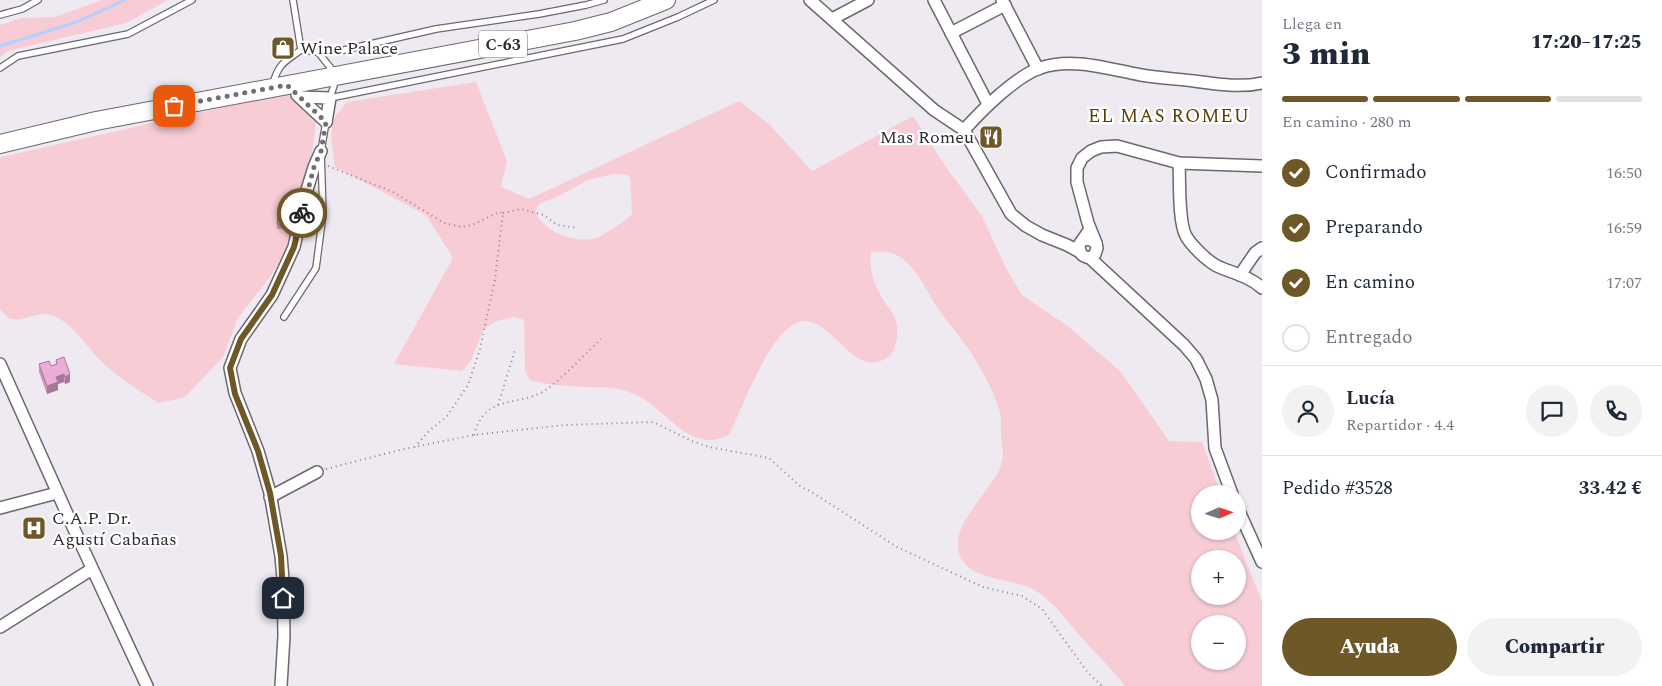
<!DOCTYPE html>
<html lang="es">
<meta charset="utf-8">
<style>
:root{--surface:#fff;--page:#f2f2f3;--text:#1f2937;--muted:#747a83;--line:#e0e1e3;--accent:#6f5828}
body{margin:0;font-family:Spectral,serif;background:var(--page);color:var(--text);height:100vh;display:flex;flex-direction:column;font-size:19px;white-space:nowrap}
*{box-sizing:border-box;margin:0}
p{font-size:16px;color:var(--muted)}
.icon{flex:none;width:28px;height:28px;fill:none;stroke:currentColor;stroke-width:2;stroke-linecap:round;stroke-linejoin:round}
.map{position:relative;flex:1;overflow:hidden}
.panel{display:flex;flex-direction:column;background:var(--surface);width:400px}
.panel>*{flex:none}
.needle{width:32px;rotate:87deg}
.fabs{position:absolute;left:1191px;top:485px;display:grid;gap:10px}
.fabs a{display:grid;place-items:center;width:55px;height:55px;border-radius:50%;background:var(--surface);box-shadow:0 1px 4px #0004;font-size:25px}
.pin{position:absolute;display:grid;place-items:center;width:42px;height:42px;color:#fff;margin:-21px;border-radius:10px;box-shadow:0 2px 8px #0006}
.courier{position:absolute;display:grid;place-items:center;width:50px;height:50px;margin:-25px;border:4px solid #6f5828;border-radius:50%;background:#fff;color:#222;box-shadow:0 1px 6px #0007}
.headline em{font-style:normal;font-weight:800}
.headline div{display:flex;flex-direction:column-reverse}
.headline{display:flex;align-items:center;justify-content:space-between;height:85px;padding:0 20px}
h1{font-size:32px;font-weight:800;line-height:38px}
.bar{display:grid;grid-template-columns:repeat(4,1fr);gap:8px 5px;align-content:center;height:60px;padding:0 20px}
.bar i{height:6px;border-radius:4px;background:var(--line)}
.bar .current{background:var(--accent)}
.bar p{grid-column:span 4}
.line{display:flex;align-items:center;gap:12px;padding:0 20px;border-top:1px solid var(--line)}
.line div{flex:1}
.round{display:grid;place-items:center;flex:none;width:52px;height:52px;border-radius:26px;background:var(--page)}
ol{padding:0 20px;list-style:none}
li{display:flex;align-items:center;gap:15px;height:55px}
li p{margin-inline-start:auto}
li .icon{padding:5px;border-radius:50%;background:var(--accent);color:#fff;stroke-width:4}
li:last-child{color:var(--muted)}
li i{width:28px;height:28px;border:2px solid var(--line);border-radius:50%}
.button{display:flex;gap:10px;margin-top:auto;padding:10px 20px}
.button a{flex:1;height:58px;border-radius:30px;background:var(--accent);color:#fff;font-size:20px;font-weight:800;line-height:58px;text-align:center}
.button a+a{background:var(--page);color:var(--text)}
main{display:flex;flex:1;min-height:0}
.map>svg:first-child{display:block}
</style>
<main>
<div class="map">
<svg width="1262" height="686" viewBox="0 0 1262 686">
<rect width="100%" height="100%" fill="#efeaf2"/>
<g fill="#f7ccd5" fill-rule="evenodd">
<polygon points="102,0 168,0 126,23 8,51 0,57 0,25 21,18 55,17"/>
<path d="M476,82L507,161L501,187L529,199L739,101L769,124L812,171L913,116L948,170L982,216L1007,270L1022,295L1069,327L1121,372L1169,441L1202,442L1221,494H1200V531H1234L1262,602V686H1125C1112,669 1096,654 1082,638C1066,620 1053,600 1031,588C1009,578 968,581 959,553C949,524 995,489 1002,462C1004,454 1002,444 1001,435C1001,427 1002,417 999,409C992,386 974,355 959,336C952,326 943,317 936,306C926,289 914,262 894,254C887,251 878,252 871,252C869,268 873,282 881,296C890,311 899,316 897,337C896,345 893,355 885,359C853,377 834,321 804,321C772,322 742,410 729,435C688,455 668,409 636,395C617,386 604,388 584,387C566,386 547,385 530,380L525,371L524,320L514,317L504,319L494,322L484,329L471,360L462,371L394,364L453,258L426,215L335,167L331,137L333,119L347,102ZM613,174L628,175L630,179L632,214C626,221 604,235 596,238C576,244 543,232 535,211L539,204L559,196L588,180ZM1200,559H1238V596H1200ZM1200,624H1238V661H1200Z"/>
<path d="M286,93L309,110L316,123L312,154L294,237L272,274L238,318L223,357L186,396L179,399L158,403C137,389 116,376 99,359C85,345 73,324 54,316C38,309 23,324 9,318C6,316 3,312 0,310V159L1,157Z"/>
</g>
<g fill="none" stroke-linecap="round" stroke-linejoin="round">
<polyline stroke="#b1d1fe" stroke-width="3" points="0,46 77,22 125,0"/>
<g stroke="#6b686e" stroke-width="8">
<g id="lane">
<polyline points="293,0 301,50"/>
<polyline points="0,15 22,9 38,0"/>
<polyline points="318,52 344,50 436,29 539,14 586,5 604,0"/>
<polyline points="0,68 18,56 128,34 192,0"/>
<path d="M272,86C279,63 283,63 301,50L318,52L337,76L330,98L623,39L678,17L714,0"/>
<polyline points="284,317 316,268 323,214 321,151 326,122"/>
</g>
</g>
<g stroke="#6b686e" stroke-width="14">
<g id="street">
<polyline points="810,0 934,110 964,130 1011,214 1026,226 1042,235 1067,245 1080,252"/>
<polyline points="934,0 988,104"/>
<polyline points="1002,0 1038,69"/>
<polyline points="832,19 868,0"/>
<polyline points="951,33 1005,5"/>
<polyline points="297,95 326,122"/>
<polyline points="300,97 330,98 326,122"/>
<path d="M964,130C982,110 1015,77 1040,68C1073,57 1108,69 1141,75C1159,78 1177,79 1194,81C1217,84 1239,88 1262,83"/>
<path d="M1179,163C1180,180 1178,222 1186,236C1191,245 1207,261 1217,266C1232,273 1249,276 1262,288"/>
<path d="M1083,240L1089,239L1096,243L1097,248L1095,254L1090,258C1081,256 1080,254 1079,245L1090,229"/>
<polyline points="1096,243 1088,223 1077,182 1077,168 1082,158 1091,151 1101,147 1117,146 1179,163 1262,166"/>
<polyline points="1090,258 1184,345 1196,359 1206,379 1212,400 1215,448 1232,494"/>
<polyline points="1240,275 1255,253 1262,248"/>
<polyline points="0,364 73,527 147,686"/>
<polyline points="270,497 317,472"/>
<polyline points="0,508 57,493"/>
<polyline points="1238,509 1262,562"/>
<polyline points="0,627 92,569"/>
<polyline points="281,686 284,636 283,579 281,556 270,493 258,451 235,393 230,368 241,339 272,295 294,247 306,193 314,167 321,151"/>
</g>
</g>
<g stroke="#6b686e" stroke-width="20">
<polyline id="primary" points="0,144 96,121 575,31 611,22 666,0"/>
</g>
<g stroke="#89868b" stroke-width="2" stroke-dasharray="1 4" stroke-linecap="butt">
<polyline points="328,166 393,192 444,223 462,227 475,224 499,212 503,213 495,279 480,349 468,385 447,416 427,433 415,447"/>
<polyline points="503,213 521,209 544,215 557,225 577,228"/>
<polyline points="498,405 515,350"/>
<path d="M474,435C486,391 519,409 547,389C566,375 583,356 601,339"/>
<polyline points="326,469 400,450 474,435 564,425 653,422 692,441 709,447 769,458 801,487 810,491 897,547 983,587 1022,596 1042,609 1088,673 1102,686"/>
</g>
<use href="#lane" stroke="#fff" stroke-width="5.5"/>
<use href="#street" stroke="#fff" stroke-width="11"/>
<use href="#primary" stroke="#fff" stroke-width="18"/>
</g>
<g fill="#c995ba">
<polygon points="293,215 294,230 277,229 277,224"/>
<polygon points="56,360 70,382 65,384 64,382 58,384 58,390 47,394 39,372 39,364 51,366 56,364"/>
</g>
<g fill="#a47997">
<polygon points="64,374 64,382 58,384 58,390 47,394 47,386 56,377"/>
<polygon points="70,374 70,382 65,384 65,377"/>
</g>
<g fill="#eaadd8" stroke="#a47997">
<polygon points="278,215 293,215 294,224 277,224"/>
<polygon points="64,357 70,374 65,377 64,374 56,377 58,382 47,386 39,364 49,361 51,366 57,364 56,360"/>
</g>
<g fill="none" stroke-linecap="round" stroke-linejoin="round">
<polyline stroke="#716e73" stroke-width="5" stroke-dasharray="0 9" points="174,106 287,85 326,122 321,151 314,167 302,213"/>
<polyline stroke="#6f5828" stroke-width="6" points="283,598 281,556 270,493 258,451 235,394 230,368 241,339 272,295 294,247 302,213"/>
</g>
<defs>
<g id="shop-square" transform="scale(1.25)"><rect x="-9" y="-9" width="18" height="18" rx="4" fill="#6f5828" stroke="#fff"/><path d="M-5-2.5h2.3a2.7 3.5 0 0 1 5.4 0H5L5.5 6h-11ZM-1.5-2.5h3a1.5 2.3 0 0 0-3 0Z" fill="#fff"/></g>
<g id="restaurant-square" transform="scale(1.25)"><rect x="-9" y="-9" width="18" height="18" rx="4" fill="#6f5828" stroke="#fff"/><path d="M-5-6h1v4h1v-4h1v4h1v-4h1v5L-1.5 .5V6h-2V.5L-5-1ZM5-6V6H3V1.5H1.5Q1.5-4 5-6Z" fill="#fff"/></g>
<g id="hospital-square" transform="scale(1.25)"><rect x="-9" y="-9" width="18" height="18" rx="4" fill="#6f5828" stroke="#fff"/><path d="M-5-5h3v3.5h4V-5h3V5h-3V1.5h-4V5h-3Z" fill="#fff"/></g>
</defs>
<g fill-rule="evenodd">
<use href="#shop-square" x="283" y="48"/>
<use href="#restaurant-square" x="991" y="137"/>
<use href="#hospital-square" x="34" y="528"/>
</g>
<g text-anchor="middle" stroke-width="4.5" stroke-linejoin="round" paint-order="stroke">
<rect fill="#fff" stroke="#6c6b6d" stroke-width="1" x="479" y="30.5" width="48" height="27" rx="4"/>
<g font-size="16" font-weight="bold" fill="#2d2c2e">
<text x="503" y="50">C-63</text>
</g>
<g font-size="18" fill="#2d2c2e" stroke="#fff" text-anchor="start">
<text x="300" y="54">Wine Palace</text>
<text x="974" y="143" text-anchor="end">Mas Romeu</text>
<text x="52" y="524">C.A.P. Dr.<tspan x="52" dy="21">Agustí Cabañas</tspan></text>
</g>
<g font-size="19" letter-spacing="1" fill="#584000" stroke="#fff">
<text x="1169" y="122">EL MAS ROMEU</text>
</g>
</g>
</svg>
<div class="fabs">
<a><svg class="needle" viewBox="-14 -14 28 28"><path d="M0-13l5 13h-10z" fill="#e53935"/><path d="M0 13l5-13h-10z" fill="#747a83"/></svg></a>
<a>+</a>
<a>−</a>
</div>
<div class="pin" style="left:174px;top:106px;background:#ea580c"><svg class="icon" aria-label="bag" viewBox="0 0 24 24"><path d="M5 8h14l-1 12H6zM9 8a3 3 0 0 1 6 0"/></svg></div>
<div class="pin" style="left:283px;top:598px;background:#1f2937"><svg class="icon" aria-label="home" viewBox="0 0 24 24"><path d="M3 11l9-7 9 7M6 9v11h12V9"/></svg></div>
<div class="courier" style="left:302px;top:213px"><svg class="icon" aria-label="bike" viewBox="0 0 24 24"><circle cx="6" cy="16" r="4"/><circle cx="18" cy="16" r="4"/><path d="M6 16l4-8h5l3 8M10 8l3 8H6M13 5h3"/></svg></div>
</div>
<section class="panel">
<div class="headline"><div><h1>3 min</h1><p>Llega en</p></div><em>17:20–17:25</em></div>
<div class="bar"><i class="current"></i><i class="current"></i><i class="current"></i><i></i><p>En camino · 280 m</p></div>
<ol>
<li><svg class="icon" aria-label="check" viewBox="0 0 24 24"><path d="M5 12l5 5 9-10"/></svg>Confirmado<p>16:50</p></li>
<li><svg class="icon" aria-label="check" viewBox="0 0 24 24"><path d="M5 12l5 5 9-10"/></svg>Preparando<p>16:59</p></li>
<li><svg class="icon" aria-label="check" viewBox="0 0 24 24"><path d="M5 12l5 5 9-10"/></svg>En camino<p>17:07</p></li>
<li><i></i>Entregado</li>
</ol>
<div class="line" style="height:90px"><a class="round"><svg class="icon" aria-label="person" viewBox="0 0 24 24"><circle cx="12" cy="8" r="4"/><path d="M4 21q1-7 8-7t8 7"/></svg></a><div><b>Lucía</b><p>Repartidor · 4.4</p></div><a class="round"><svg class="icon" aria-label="chat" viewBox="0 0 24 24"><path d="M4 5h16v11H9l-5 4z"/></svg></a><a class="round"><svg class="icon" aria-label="phone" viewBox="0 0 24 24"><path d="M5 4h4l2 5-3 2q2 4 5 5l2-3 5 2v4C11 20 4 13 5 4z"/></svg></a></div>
<div class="line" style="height:65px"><div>Pedido #3528</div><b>33.42 €</b></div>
<div class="button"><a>Ayuda</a><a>Compartir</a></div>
</section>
</main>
